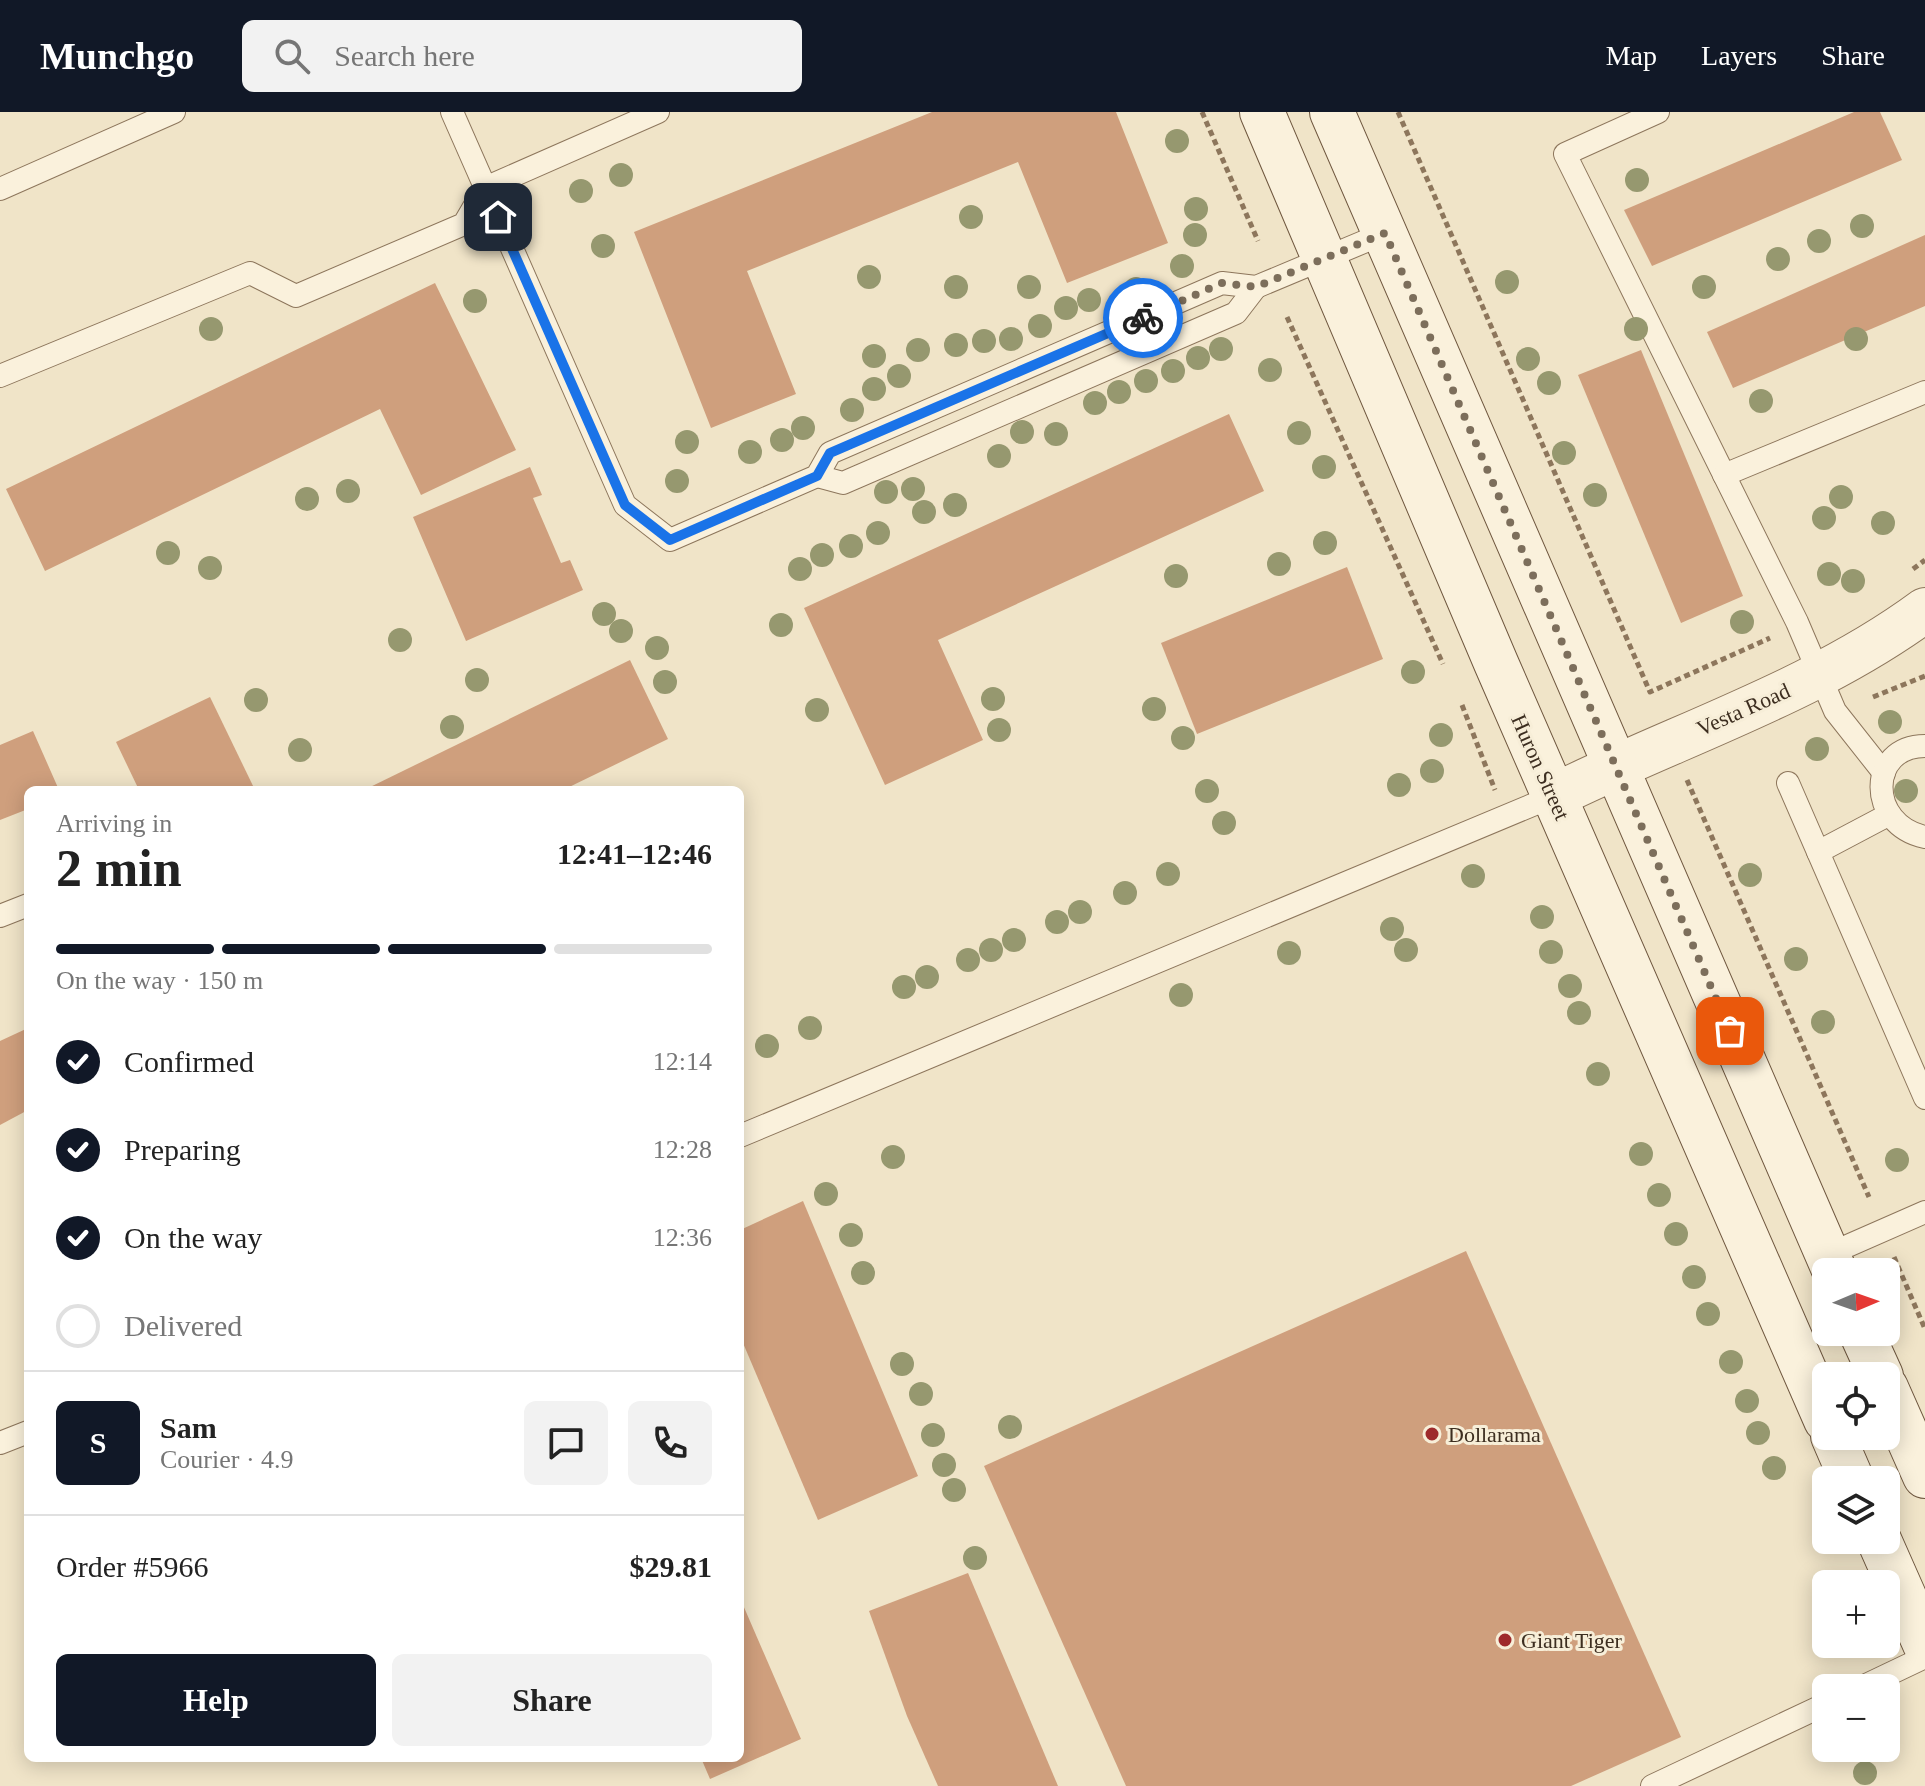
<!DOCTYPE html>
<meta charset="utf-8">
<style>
:root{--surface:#fff;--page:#f2f2f2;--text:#222;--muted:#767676;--line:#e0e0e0;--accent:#111827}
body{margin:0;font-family:"Times New Roman",serif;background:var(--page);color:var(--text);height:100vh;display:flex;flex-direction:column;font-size:30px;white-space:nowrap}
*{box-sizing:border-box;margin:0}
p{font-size:26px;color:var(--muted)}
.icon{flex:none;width:44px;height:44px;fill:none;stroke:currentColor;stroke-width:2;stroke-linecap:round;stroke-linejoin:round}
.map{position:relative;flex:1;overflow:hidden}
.panel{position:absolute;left:24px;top:674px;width:720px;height:976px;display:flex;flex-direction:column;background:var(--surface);border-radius:12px;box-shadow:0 4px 20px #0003}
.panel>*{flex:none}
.needle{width:52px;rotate:88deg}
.fabs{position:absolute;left:1812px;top:1146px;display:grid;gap:16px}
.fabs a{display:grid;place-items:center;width:88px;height:88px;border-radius:12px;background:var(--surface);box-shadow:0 4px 20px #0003;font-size:40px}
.pin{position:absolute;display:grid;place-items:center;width:68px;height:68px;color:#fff;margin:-34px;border-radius:16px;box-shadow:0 4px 12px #0006}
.courier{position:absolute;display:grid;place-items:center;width:80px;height:80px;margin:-40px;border:6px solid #1a73e8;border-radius:50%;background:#fff;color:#222;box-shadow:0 2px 10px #0007}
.headline em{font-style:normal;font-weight:600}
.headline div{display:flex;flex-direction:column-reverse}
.headline{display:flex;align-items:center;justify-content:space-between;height:136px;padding:0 32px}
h1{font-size:52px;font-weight:600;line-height:60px}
.bar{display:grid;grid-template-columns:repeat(4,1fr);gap:12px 8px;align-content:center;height:96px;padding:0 32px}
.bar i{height:10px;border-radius:6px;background:var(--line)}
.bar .selected{background:var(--accent)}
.bar p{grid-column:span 4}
.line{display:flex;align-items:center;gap:20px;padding:0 32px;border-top:2px solid var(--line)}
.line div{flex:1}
.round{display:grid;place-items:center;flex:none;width:84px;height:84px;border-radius:12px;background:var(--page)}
ol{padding:0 32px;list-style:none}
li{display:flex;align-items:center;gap:24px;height:88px}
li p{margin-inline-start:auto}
li .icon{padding:8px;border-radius:50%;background:var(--accent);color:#fff;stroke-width:4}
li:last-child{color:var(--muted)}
li i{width:44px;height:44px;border:4px solid var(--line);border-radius:50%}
.primary-button{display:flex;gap:16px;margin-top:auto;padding:16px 32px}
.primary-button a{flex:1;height:92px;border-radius:12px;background:var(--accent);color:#fff;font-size:32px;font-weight:600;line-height:92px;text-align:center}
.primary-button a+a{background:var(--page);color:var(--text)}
header{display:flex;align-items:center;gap:48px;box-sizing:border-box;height:112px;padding:0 40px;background:var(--accent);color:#fff}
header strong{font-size:38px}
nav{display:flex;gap:44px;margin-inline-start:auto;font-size:28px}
.search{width:560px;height:72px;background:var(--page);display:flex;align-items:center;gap:20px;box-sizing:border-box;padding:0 28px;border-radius:12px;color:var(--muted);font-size:30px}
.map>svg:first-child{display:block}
</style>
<header>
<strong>Munchgo</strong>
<div class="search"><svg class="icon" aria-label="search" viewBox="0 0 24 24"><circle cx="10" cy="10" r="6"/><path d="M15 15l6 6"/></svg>Search here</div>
<nav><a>Map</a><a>Layers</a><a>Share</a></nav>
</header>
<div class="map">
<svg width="1925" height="1674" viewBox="0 0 1925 1674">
<rect width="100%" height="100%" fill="#f0e4c8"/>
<g fill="#cf9f7d">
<polygon points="932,0 1116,0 1168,131 1067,171 1018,50 747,159 796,282 711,316 634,120"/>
<polygon points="1854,0 1880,0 1902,48 1652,154 1624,98"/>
<polygon points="1925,123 1925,194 1733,276 1707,220"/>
<polygon points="435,171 516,338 421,383 380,297 45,459 6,377"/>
<polygon points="1641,238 1743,484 1681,511 1578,263"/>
<polygon points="1229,302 1264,379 938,528 983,628 885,673 804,496"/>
<polygon points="530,355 542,383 533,386 561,451 570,448 583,478 466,529 413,405"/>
<polygon points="1347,455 1383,547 1197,622 1161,531"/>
<polygon points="630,548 668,627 563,678 364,678"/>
<polygon points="210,585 255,678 139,678 116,630"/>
<polygon points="33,619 59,678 28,678 28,697 0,708 0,633"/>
<polygon points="28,916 28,998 0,1013 0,929"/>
<polygon points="803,1089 918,1364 818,1408 740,1224 740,1118"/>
<polygon points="1466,1139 1681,1625 1571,1674 1126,1674 984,1354"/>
<polygon points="968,1461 1058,1674 938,1674 907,1604 869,1499"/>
<polygon points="740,1486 801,1627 710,1667 701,1646 740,1646"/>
</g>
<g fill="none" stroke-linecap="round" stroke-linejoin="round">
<g stroke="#8d765c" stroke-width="24">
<g id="lane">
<polyline points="452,0 625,393 670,428 817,364 830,341 1222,171 1256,175 1385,121"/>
<polyline points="1658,0 1565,42 1797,510 1835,599 1884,661"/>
<polyline points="0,77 174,0"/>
<polyline points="0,264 250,161 296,184 464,112 485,76 658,0"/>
<polyline points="1724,363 1925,280"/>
<polyline points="817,364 843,371 1236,201 1256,175"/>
<path d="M1925,634C1867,634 1867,713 1925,725"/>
<polyline points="1788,671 1925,986"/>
<polyline points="1818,740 1888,703"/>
<polyline points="0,804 28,793"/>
<polyline points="740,1024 1554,684"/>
<polyline points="1827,1143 1925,1100"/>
<polyline points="0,1331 28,1320"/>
<polyline points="1860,1576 1925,1545"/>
<polyline points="1652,1674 1826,1592"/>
</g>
</g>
<g stroke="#8d765c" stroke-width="46">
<path id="street" d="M1554,684C1677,623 1814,580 1925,498"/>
</g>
<g stroke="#6f573f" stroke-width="46">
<g id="secondary">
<polyline points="1262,0 1496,551 1826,1308"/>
<polyline points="1332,0 1835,1160"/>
<polyline points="1861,1220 1881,1264"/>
<polyline points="1886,1276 1925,1364"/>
<polyline points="1833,1324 1852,1368"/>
<polyline points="1879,1428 1925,1532"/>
</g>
</g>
<g stroke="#8d765c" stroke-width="5" stroke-dasharray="6 4" stroke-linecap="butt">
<polyline points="1202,0 1258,129"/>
<polyline points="1398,0 1650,580 1770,526"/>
<polyline points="1287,205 1443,552"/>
<polyline points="1913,457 1925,448"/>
<polyline points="1873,585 1925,564"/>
<polyline points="1462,593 1495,678"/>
<polyline points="1687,668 1869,1085"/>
<polyline points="1894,1145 1925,1217"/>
</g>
<use href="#lane" stroke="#faf1dc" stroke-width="22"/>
<use href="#street" stroke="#faf1dc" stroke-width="44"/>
<use href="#secondary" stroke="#faf1dc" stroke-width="44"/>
</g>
<g fill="#96986f">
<circle cx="1177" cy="29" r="12"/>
<circle cx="621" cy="63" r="12"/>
<circle cx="1637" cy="68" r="12"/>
<circle cx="581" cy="79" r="12"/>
<circle cx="1196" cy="97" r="12"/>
<circle cx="971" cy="105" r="12"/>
<circle cx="1862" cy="114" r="12"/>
<circle cx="1195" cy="123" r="12"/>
<circle cx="1819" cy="129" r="12"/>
<circle cx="603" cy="134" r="12"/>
<circle cx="1778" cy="147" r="12"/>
<circle cx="1182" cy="154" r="12"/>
<circle cx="869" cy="165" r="12"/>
<circle cx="1507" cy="170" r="12"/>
<circle cx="956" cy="175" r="12"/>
<circle cx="1029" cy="175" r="12"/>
<circle cx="1704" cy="175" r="12"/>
<circle cx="1136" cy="177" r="12"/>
<circle cx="1089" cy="188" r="12"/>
<circle cx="475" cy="189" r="12"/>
<circle cx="1066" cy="196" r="12"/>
<circle cx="1040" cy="214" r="12"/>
<circle cx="211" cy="217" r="12"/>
<circle cx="1636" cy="217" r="12"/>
<circle cx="1011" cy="227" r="12"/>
<circle cx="1856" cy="227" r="12"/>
<circle cx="984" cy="229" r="12"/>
<circle cx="956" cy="233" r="12"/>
<circle cx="1221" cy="237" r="12"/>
<circle cx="918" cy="238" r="12"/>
<circle cx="874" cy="244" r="12"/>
<circle cx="1198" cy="246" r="12"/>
<circle cx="1528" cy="247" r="12"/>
<circle cx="1270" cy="258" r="12"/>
<circle cx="1173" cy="259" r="12"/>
<circle cx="899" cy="264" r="12"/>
<circle cx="1146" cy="269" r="12"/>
<circle cx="1549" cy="271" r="12"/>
<circle cx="874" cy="277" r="12"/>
<circle cx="1119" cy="280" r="12"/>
<circle cx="1761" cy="289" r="12"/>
<circle cx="1095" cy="291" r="12"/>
<circle cx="852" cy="298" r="12"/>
<circle cx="803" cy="316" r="12"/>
<circle cx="1022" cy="320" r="12"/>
<circle cx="1299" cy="321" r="12"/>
<circle cx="1056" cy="322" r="12"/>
<circle cx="782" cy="328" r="12"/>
<circle cx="687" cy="330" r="12"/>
<circle cx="750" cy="340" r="12"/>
<circle cx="1564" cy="341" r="12"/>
<circle cx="999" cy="344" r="12"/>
<circle cx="1324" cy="355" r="12"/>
<circle cx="677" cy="369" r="12"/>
<circle cx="913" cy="377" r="12"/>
<circle cx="348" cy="379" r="12"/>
<circle cx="886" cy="380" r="12"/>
<circle cx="1595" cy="383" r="12"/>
<circle cx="1841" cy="385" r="12"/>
<circle cx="307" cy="387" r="12"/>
<circle cx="955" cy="393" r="12"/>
<circle cx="924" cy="400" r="12"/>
<circle cx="1824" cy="406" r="12"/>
<circle cx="1883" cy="411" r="12"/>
<circle cx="878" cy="421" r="12"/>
<circle cx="1325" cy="431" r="12"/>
<circle cx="851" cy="434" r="12"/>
<circle cx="168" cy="441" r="12"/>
<circle cx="822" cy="443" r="12"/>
<circle cx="1279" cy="452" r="12"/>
<circle cx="210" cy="456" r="12"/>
<circle cx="800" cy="457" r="12"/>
<circle cx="1829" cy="462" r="12"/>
<circle cx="1176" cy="464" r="12"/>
<circle cx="1853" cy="469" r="12"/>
<circle cx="604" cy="502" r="12"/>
<circle cx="1742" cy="510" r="12"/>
<circle cx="781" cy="513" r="12"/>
<circle cx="621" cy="519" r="12"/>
<circle cx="400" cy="528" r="12"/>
<circle cx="657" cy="536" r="12"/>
<circle cx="1413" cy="560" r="12"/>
<circle cx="477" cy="568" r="12"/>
<circle cx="665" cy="570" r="12"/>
<circle cx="993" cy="587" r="12"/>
<circle cx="256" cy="588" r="12"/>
<circle cx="1154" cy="597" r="12"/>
<circle cx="817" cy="598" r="12"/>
<circle cx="1890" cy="610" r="12"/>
<circle cx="452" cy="615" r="12"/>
<circle cx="999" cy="618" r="12"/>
<circle cx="1441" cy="623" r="12"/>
<circle cx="1183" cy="626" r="12"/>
<circle cx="1817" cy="637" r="12"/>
<circle cx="300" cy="638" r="12"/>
<circle cx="1432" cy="659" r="12"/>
<circle cx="1399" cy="673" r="12"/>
<circle cx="1207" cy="679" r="12"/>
<circle cx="1906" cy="679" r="12"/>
<circle cx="1224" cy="711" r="12"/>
<circle cx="1168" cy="762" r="12"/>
<circle cx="1750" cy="763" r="12"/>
<circle cx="1473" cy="764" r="12"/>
<circle cx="1125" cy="781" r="12"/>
<circle cx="1080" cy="800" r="12"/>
<circle cx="1542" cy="805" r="12"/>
<circle cx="1057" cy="810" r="12"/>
<circle cx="1392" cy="817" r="12"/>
<circle cx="1014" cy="828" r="12"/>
<circle cx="991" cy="838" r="12"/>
<circle cx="1406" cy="838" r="12"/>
<circle cx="1551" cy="840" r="12"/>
<circle cx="1289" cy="841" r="12"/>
<circle cx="1796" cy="847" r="12"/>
<circle cx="968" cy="848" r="12"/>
<circle cx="927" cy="865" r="12"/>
<circle cx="1570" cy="874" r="12"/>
<circle cx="904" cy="875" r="12"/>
<circle cx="1181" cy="883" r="12"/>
<circle cx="1579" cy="901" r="12"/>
<circle cx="1823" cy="910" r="12"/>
<circle cx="810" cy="916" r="12"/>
<circle cx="767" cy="934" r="12"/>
<circle cx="1598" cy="962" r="12"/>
<circle cx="1641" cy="1042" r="12"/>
<circle cx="893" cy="1045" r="12"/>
<circle cx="1897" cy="1048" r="12"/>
<circle cx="826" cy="1082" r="12"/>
<circle cx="1659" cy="1083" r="12"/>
<circle cx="1676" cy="1122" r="12"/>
<circle cx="851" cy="1123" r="12"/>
<circle cx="863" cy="1161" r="12"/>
<circle cx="1694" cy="1165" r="12"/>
<circle cx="1708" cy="1202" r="12"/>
<circle cx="1731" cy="1250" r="12"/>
<circle cx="902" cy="1252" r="12"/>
<circle cx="921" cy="1282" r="12"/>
<circle cx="1747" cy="1289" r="12"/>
<circle cx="1010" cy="1315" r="12"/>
<circle cx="1758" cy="1321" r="12"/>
<circle cx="933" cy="1323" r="12"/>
<circle cx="944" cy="1353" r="12"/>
<circle cx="1774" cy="1356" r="12"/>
<circle cx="954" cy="1378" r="12"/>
<circle cx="975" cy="1446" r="12"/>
<circle cx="1865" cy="1661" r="12"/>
</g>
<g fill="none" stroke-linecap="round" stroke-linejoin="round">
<polyline stroke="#7c6e5b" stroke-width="8" stroke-dasharray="0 14.4" points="1143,206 1222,171 1256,175 1385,121 1730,919"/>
<polyline stroke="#1a73e8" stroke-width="10" points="498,105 625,393 670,428 817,364 830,341 1143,206"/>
</g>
<g fill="#9e2a2b" stroke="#f7eed8" stroke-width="3">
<circle cx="1432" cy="1322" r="8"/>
<circle cx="1505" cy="1528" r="8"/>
</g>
<g text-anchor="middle" stroke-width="6" stroke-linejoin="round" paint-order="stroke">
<g font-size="22" fill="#3d2e20" stroke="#f7eed8">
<text transform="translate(1743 597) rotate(-24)" y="8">Vesta Road</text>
<text transform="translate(1541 655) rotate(66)" y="8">Huron Street</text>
</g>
<g font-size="22" fill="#3d2e20" stroke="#f7eed8" text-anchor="start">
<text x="1448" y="1330">Dollarama</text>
<text x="1521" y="1536">Giant Tiger</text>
</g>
</g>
</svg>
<div class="fabs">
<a><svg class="needle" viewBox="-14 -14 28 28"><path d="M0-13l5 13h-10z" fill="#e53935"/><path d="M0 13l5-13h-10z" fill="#767676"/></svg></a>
<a><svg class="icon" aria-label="locate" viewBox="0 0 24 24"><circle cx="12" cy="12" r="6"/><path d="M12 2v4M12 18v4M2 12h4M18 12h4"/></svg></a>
<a><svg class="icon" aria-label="layers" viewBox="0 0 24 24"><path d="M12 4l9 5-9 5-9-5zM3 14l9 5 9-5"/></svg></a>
<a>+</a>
<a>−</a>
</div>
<div class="pin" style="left:1730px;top:919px;background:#ea580c"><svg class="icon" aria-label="bag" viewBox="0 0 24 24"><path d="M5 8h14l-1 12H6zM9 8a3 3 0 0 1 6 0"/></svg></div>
<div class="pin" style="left:498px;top:105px;background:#1f2937"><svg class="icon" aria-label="home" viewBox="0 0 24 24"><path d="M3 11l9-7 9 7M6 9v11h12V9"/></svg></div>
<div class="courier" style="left:1143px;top:206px"><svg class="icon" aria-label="bike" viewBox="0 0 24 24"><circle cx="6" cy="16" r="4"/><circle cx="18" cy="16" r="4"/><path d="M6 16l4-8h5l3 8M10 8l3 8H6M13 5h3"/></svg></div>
<section class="panel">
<div class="headline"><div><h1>2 min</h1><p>Arriving in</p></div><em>12:41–12:46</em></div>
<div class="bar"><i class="selected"></i><i class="selected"></i><i class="selected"></i><i></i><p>On the way · 150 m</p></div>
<ol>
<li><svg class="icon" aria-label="check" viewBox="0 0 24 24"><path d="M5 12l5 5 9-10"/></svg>Confirmed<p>12:14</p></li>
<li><svg class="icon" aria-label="check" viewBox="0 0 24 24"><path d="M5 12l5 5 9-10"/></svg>Preparing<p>12:28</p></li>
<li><svg class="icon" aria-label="check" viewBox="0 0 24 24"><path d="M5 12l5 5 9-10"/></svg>On the way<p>12:36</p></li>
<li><i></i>Delivered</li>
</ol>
<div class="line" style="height:144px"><b class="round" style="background:var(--accent);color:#fff">S</b><div><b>Sam</b><p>Courier · 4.9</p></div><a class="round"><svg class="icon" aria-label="chat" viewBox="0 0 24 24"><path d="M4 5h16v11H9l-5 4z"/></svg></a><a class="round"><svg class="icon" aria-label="phone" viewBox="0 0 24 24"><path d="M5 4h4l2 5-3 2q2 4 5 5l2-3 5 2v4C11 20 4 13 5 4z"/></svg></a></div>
<div class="line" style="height:104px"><div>Order #5966</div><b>$29.81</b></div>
<div class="primary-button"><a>Help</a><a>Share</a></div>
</section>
</div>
